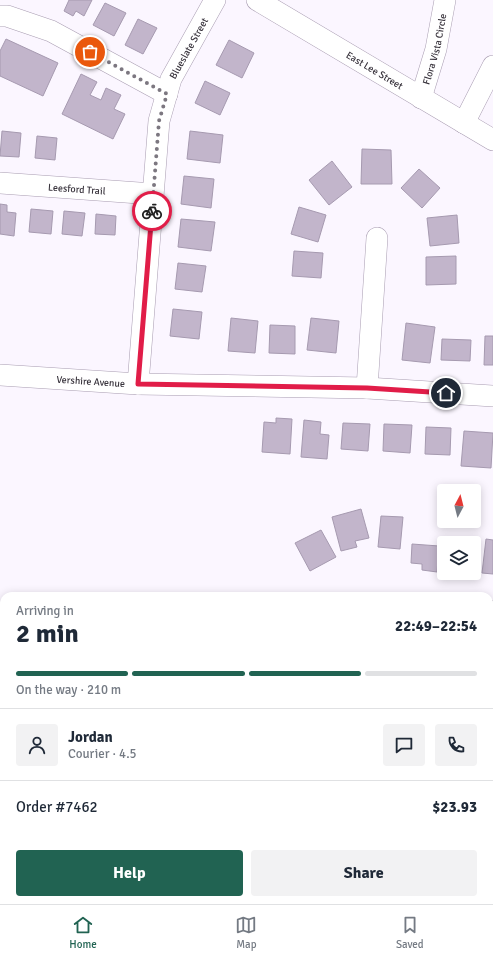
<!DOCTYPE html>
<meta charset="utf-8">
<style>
:root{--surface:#fff;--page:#f2f2f3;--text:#1f2937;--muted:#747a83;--line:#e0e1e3;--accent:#216352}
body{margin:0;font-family:Signika,sans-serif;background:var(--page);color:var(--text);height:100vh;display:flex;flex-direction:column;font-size:15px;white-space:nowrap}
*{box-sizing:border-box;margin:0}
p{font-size:13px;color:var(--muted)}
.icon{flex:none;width:22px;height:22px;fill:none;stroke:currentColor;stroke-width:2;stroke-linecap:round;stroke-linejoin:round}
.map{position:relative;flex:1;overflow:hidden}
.panel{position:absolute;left:0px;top:592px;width:493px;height:312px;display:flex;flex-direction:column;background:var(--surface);border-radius:12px 12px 0 0;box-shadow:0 2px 10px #0003}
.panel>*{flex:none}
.needle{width:26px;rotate:7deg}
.controls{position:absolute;left:437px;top:484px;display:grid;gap:8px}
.controls a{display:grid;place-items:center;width:44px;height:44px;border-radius:4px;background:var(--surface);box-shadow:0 2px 10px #0003;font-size:20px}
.pin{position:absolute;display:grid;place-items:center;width:34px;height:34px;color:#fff;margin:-17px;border:2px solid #fff;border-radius:50%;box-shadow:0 1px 4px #0007}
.courier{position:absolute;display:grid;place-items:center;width:40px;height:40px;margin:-20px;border:3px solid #e11d48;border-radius:50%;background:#fff;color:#222;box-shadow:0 1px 5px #0007}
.overview em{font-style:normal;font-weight:800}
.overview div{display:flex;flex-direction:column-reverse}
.overview{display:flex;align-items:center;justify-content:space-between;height:68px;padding:0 16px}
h1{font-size:26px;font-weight:800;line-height:30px}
.bar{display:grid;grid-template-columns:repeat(4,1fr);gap:6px 4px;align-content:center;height:48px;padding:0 16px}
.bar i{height:5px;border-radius:3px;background:var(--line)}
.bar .active{background:var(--accent)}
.bar p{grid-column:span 4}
.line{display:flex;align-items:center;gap:10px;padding:0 16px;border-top:1px solid var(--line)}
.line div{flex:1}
.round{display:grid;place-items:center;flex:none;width:42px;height:42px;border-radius:4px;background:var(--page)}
.cta{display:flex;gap:8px;margin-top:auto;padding:8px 16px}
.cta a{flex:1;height:46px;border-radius:4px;background:var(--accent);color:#fff;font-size:16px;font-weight:800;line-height:46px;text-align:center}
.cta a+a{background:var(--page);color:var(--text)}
.dock{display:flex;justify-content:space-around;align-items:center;height:56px;border-top:1px solid var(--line);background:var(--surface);font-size:11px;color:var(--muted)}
.dock a{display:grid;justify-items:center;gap:2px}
.dock .active{color:var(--accent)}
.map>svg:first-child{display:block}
</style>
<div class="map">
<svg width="493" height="904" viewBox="0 0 493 904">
<rect width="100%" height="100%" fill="#fbf6ff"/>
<g fill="#c2b5cb" stroke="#a69ab0">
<polygon points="69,0 92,0 84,16 76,11 73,16 64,11"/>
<polygon points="105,3 126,13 114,36 93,25"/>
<polygon points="138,19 157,28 143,54 125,45"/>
<polygon points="6,39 58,63 43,96 0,76 0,51"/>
<polygon points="229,40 254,53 242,78 216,65"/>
<polygon points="81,74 97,82 90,95 101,100 106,88 121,95 114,109 125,114 113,139 62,114"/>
<polygon points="205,81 230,93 220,115 195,103"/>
<polygon points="2,131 21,133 19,157 0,156"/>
<polygon points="190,131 223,135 220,163 187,159"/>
<polygon points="37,136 57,138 55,160 35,158"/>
<polygon points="362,149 391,150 392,184 361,184"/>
<polygon points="332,161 352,187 329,205 309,180"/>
<polygon points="419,169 440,188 422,208 401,188"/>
<polygon points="184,176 214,179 211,208 181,204"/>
<polygon points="0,204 7,205 7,212 16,213 14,236 0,234"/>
<polygon points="299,207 326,215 318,242 291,234"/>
<polygon points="31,209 53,211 51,234 29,232"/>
<polygon points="64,211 85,213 82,236 62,234"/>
<polygon points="96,214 116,216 115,235 95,234"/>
<polygon points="457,215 459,243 430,246 427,218"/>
<polygon points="181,219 215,222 211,251 178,247"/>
<polygon points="294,251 323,253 321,278 292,276"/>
<polygon points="456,256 456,284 426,285 426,257"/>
<polygon points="178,263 206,266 202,292 175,289"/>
<polygon points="173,309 202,312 199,339 170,336"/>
<polygon points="231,318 258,321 255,353 228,351"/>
<polygon points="311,318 339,321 336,353 307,350"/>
<polygon points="406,323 435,327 430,363 402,360"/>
<polygon points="270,325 295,326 295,354 269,353"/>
<polygon points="485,336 493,336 493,365 484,365"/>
<polygon points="442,339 471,340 470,361 441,360"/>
<polygon points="276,418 292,419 290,454 262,452 264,422 276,423"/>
<polygon points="304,420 321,422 320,434 329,435 327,459 301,457"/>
<polygon points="343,423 370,424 368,451 341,449"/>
<polygon points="384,424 412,425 410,453 383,451"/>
<polygon points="426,427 451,428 450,455 425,454"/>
<polygon points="464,431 493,433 491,468 461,466"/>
<polygon points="361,509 369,538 355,541 357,547 341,551 332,517"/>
<polygon points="381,516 403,517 400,549 378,547"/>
<polygon points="321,530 336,557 310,571 295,543"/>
<polygon points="446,538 475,540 474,553 474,543 446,543"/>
<polygon points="486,539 493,540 493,574 482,573"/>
<polygon points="412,544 439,546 437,572 422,570 422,564 411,563"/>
<rect x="489" y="639" width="4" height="44"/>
</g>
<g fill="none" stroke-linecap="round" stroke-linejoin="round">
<g stroke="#a99db2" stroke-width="22">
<g id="minor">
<path id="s1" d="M257,0L493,140"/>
<polyline points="0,16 7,16 51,31 167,94"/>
<path id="s2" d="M421,98L436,49L445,0"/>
<polyline points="464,123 493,66"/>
<path id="s3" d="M0,183L153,194"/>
<path id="s4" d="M0,375L138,384L367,388L493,396"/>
<path id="s5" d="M138,384L159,121L171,79L215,0"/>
<polyline points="367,388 377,238"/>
<polyline points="489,611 493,611"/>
</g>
</g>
<g stroke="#a081b7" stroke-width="23">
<g id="highway">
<polyline points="0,834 4,834"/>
<polyline points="489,853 493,853"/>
</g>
</g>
<use href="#minor" stroke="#fff" stroke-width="21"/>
<use href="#highway" stroke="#d8abf9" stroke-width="22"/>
</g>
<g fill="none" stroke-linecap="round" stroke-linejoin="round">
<polyline stroke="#7c7780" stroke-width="4" stroke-dasharray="0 7.2" points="90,52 167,94 159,121 152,211"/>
<polyline stroke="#e11d48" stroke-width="5" points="152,211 138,384 367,388 446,393"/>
</g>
<g text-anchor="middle" stroke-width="4" stroke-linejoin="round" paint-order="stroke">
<g font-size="10" fill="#38333c" stroke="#fff">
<text dy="4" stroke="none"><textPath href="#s5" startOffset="343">Blueslate Street</textPath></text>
<text dy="4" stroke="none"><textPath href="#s2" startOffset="51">Flora Vista Circle</textPath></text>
<text dy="4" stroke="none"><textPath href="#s1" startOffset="137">East Lee Street</textPath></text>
<text dy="4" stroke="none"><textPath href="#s3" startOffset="77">Leesford Trail</textPath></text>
<text dy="4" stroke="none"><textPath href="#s4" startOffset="91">Vershire Avenue</textPath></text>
</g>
</g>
</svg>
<div class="controls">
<a><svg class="needle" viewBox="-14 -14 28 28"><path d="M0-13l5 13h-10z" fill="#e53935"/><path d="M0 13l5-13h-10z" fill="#747a83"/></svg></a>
<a><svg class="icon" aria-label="layers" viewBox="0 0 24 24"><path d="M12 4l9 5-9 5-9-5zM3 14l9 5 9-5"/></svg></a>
</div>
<div class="pin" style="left:90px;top:52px;background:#ea580c"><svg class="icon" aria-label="bag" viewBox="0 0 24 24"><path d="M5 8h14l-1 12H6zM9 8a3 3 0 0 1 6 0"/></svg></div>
<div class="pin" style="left:446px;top:393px;background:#1f2937"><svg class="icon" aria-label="home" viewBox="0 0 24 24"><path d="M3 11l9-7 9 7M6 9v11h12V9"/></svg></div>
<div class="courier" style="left:152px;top:211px"><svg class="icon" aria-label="bike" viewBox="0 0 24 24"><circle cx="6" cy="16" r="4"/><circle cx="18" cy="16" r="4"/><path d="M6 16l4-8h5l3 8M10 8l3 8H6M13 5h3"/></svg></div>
<section class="panel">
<div class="overview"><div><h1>2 min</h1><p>Arriving in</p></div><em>22:49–22:54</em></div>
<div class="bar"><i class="active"></i><i class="active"></i><i class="active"></i><i></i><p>On the way · 210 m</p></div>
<div class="line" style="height:72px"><a class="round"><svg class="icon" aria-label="person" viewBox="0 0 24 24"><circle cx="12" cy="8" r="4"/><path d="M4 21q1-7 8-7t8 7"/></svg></a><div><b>Jordan</b><p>Courier · 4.5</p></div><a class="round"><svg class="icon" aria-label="chat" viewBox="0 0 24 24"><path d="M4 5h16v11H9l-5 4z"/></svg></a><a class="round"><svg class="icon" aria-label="phone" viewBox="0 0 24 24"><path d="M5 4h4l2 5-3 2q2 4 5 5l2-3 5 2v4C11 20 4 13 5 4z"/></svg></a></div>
<div class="line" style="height:52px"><div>Order #7462</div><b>$23.93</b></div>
<div class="cta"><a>Help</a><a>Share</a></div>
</section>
</div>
<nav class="dock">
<a class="active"><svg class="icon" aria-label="home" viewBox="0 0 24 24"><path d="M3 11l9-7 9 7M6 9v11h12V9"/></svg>Home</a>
<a><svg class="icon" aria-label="map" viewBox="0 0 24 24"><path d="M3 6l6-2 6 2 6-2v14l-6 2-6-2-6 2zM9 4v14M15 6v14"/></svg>Map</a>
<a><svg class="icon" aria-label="saved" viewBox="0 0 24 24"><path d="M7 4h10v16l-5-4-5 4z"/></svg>Saved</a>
</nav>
